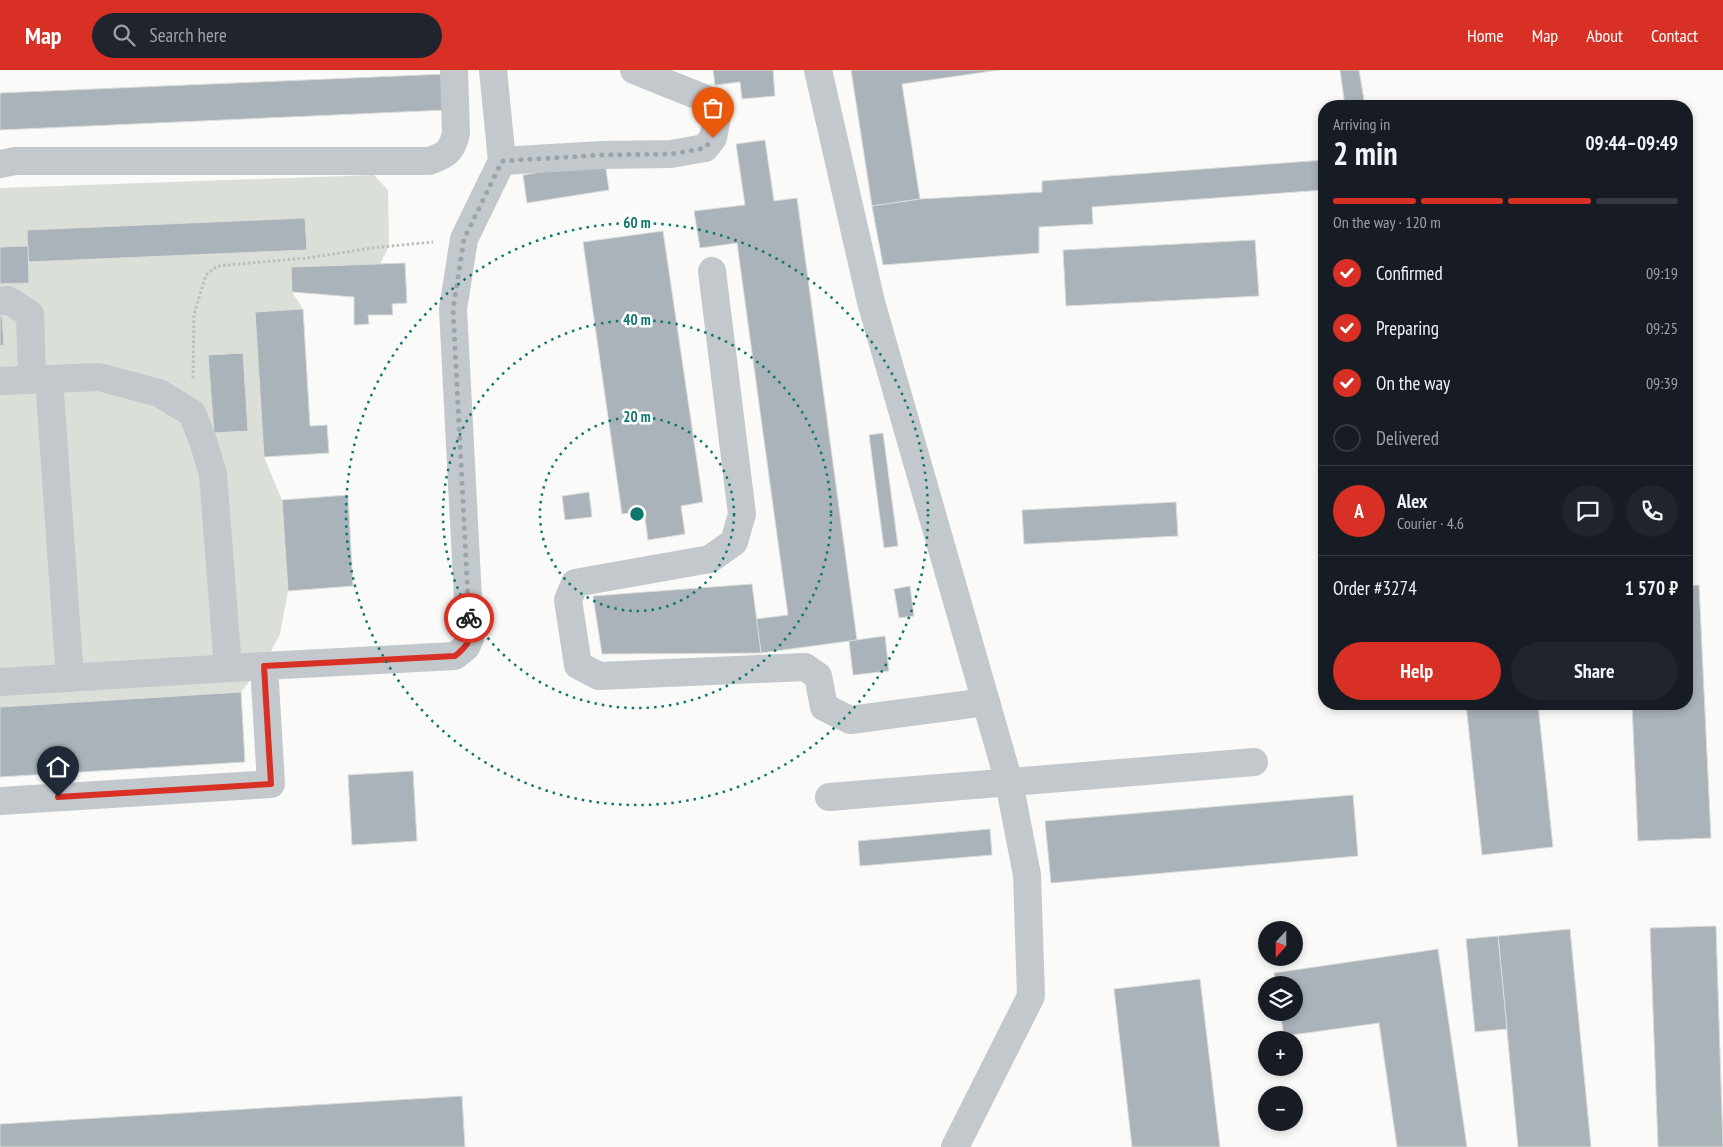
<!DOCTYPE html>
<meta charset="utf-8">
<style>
:root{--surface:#171b24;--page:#20242c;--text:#f1f3f6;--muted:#9ea1a6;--line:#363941;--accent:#d93025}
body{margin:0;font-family:"PT Sans Narrow",sans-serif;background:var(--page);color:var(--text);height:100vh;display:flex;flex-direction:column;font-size:19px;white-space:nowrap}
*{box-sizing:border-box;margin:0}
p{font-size:16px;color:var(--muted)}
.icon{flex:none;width:28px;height:28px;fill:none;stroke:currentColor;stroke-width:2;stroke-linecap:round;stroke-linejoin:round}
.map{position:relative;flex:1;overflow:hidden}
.sheet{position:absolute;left:1318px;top:30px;width:375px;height:610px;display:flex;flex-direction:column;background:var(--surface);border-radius:20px;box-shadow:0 2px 8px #0003}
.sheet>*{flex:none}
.needle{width:32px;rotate:201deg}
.buttons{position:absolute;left:1258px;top:851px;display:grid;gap:10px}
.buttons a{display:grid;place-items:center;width:45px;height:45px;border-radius:50%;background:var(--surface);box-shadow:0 2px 8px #0003;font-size:25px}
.pin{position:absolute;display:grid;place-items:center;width:42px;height:42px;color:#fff;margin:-51px -21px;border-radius:50% 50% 50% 0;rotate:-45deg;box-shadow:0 0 5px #0007}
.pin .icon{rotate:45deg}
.courier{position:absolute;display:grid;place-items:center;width:50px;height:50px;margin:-25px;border:4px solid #d93025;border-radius:50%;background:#fff;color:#222;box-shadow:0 1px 6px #0007}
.summary em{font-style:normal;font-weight:700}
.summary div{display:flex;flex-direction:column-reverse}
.summary{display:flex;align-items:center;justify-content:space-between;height:85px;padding:0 15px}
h1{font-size:32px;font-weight:700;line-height:38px}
.bar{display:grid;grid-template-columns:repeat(4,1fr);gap:8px 5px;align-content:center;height:60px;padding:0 15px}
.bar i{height:6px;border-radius:4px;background:var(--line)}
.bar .active{background:var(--accent)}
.bar p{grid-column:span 4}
.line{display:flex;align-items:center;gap:12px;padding:0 15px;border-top:1px solid var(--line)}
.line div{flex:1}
.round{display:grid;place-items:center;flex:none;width:52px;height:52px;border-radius:26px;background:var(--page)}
ol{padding:0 15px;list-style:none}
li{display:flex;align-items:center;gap:15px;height:55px}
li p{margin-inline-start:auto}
li .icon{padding:5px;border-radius:50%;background:var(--accent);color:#fff;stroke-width:4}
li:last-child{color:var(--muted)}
li i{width:28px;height:28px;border:2px solid var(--line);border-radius:50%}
.button{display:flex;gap:10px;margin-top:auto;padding:10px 15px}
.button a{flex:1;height:58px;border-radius:30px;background:var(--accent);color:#fff;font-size:20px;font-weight:700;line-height:58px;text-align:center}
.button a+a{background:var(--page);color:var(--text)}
header{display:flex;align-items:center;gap:30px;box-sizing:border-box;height:70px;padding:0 25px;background:var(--accent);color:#fff}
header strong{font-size:24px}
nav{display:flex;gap:28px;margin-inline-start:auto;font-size:18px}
.search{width:350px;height:45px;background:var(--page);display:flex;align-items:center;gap:12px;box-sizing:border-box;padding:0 18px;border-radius:28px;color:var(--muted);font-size:19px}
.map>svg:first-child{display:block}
</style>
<header>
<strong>Map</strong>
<div class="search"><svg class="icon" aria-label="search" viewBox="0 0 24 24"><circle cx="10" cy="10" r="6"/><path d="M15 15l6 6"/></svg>Search here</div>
<nav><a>Home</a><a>Map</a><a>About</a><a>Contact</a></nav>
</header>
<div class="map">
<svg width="1723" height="1077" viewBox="0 0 1723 1077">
<rect width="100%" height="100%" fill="#fafaf8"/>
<polygon fill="#dadfd7" points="374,105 388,120 389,176 380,194 291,197 292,222 303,239 255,242 264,387 282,430 288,521 280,564 267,589 241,622 0,637 0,118"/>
<g fill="#aab3b9" stroke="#dcdcda">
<polygon points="713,0 773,0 775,26 742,29 740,12 715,15"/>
<polygon points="851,0 999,0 902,14 920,129 872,136"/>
<polygon points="1340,0 1359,0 1365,36 1345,36"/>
<polygon points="445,4 446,40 0,60 0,23"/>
<polygon points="765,70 774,131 797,128 857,570 761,583 756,549 788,545 737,173 700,178 694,141 745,135 736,74"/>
<polygon points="1324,90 1324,120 1092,137 1093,154 1039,157 1039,183 883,195 872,136 920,129 1042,122 1042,111"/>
<polygon points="605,92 609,120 527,133 523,105"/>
<polygon points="305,148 307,180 28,192 27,160"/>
<polygon points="663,161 703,432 681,436 685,464 648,470 644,441 622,444 583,172"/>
<polygon points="1255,170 1259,226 1066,236 1063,180"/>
<polygon points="28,176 29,213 0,214 0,177"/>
<polygon points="405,193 407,233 392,234 393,245 368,245 369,254 354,255 354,227 292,222 291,197"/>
<polygon points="303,239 310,356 327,355 329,383 264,387 255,242"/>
<polygon points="0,246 2,246 4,275 0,276"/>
<polygon points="243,283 248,361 214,363 208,285"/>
<polygon points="883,363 898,476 884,478 869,365"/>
<polygon points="589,422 592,447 565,450 562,426"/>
<polygon points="348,425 353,516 288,521 282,430"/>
<polygon points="1176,432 1178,466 1024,474 1022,440"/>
<polygon points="752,514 761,583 602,584 593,526"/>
<polygon points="1699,515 1711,768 1638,771 1632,634 1686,634 1686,516"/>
<polygon points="910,516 914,546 899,548 894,519"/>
<polygon points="885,566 889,601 853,605 849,571"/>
<polygon points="241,622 245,692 0,707 0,637"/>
<polygon points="1466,634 1538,634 1553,777 1482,785"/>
<polygon points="413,701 417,771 352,775 348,705"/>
<polygon points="1353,725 1358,786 1051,813 1045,751"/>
<polygon points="990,759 992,785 860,796 858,771"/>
<polygon points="1716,856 1723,1077 1658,1077 1650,858"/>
<polygon points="1570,859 1591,1077 1518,1077 1498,866"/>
<polygon points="1498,866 1507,959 1475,962 1466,869"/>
<polygon points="1438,879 1467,1077 1397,1077 1379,953 1284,966 1280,942 1294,942 1294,915 1276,915 1274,903"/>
<polygon points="1200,909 1220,1077 1132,1077 1114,919"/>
<polygon points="462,1026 465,1077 0,1077 0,1054"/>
</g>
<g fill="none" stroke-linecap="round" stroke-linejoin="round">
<polyline stroke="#bbbfc2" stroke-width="3" stroke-dasharray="2.5 2.5" stroke-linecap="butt" points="193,308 194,244 206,205 217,196 307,188 372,178 433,172"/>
<g stroke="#c3c8cc" stroke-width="28">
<polyline points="818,0 871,232 1009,712 1027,805 1031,926 955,1077"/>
<polyline points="502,91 602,85 671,84 705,78 713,68 717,47 706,29 634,0"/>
<path d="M0,94L15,91H429C446,85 452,82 456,63L454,0"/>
<polyline points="712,201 742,444 734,472 710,489 575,513 568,530 578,595 599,606 805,597 818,606 824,637 850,650 986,632"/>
<polyline points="0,231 8,230 30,244 32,310"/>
<polyline points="49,309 70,608"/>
<polyline points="0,311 99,307 159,323 192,343 203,371 213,404 228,598"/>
<polyline points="264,596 455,586 466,577 470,568 453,239 464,169 502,91 493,0"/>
<polyline points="0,612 264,596 271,714 0,731"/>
<polyline points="829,727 1254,692"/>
</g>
</g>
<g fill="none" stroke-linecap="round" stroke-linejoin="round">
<polyline stroke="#99a4ac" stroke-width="5" stroke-dasharray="0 9" points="469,548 453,239 464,169 502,91 602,85 671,84 705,78 713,68"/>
<path stroke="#d93025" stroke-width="6" d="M58,727L271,714L264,596L455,586C472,572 470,569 469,548"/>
</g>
<g fill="none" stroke="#0f766e" stroke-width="2.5" stroke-dasharray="2.5 5">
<circle cx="637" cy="444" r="97"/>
<circle cx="637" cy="444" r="194"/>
<circle cx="637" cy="444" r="291"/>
</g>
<circle cx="637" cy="444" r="8" fill="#0f766e" stroke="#fff" stroke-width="2.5"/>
<g font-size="15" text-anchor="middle" font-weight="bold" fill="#0f766e" stroke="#fff" stroke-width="5" stroke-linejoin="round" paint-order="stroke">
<text x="637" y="158">60 m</text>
<text x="637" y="255">40 m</text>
<text x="637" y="352">20 m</text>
</g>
</svg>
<div class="buttons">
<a><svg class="needle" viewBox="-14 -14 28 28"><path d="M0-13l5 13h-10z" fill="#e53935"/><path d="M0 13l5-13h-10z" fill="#9ea1a6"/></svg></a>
<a><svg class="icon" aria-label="layers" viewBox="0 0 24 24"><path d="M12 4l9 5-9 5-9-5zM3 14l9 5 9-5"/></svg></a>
<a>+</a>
<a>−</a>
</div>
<div class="pin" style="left:713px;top:68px;background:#ea580c"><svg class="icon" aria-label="bag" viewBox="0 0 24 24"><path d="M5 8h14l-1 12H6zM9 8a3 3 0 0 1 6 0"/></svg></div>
<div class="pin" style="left:58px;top:727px;background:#1f2937"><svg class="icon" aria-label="home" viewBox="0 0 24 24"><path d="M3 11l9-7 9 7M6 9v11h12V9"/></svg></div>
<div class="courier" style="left:469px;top:548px"><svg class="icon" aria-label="bike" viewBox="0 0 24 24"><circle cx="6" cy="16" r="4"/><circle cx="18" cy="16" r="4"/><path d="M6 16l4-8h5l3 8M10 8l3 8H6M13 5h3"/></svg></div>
<section class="sheet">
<div class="summary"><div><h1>2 min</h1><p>Arriving in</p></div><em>09:44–09:49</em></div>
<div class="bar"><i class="active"></i><i class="active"></i><i class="active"></i><i></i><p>On the way · 120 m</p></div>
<ol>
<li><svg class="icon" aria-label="check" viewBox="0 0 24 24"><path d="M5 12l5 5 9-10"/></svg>Confirmed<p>09:19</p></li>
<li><svg class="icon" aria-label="check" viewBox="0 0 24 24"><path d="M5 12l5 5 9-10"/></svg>Preparing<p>09:25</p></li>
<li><svg class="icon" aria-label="check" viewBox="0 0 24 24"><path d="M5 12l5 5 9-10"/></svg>On the way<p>09:39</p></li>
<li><i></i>Delivered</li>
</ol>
<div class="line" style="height:90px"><b class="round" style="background:var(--accent);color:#fff">A</b><div><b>Alex</b><p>Courier · 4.6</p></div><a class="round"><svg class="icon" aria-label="chat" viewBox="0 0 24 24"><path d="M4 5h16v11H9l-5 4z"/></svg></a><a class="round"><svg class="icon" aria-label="phone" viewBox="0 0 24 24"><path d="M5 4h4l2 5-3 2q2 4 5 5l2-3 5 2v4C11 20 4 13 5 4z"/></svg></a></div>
<div class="line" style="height:65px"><div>Order #3274</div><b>1 570 ₽</b></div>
<div class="button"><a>Help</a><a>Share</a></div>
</section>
</div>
